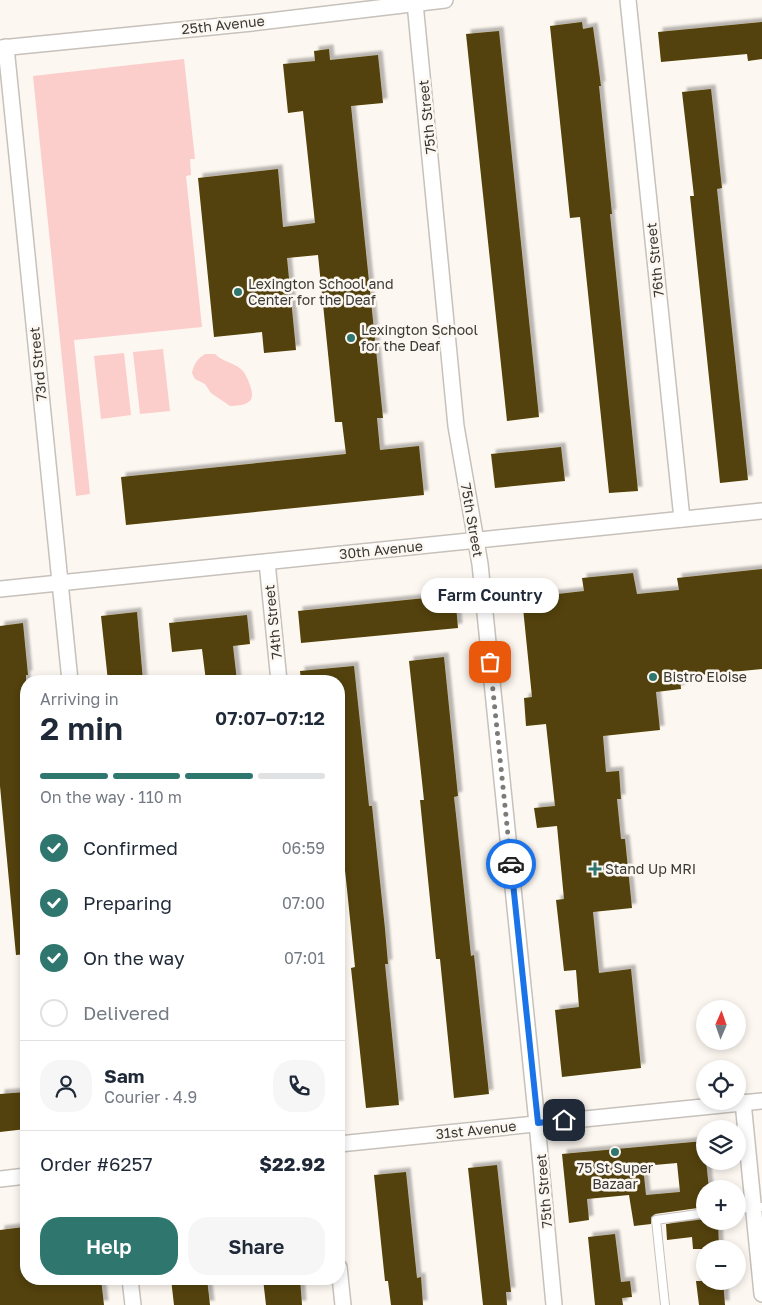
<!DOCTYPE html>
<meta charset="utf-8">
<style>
:root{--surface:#fff;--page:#f6f6f7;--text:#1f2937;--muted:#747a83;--line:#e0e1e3;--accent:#2f766f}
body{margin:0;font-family:"Golos Text",sans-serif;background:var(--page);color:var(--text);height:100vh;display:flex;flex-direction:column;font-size:19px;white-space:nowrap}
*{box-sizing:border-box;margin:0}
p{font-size:16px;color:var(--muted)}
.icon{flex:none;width:28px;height:28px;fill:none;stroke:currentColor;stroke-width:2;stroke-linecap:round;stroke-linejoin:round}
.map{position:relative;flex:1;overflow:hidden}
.side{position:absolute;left:20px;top:675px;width:325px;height:610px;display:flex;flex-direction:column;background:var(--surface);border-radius:20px;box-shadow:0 2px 8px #0003}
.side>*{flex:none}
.needle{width:32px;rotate:2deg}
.tools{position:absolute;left:696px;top:1000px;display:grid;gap:10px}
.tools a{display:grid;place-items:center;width:50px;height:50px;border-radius:50%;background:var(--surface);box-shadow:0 2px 8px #0003;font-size:25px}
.pin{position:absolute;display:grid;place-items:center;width:42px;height:42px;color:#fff;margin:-21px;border-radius:10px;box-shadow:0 2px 8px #0006}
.courier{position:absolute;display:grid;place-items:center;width:50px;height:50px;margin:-25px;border:4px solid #1a73e8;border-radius:50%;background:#fff;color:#222;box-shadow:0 1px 6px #0007}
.bubble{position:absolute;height:35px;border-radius:18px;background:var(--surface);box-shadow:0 2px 8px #0003;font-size:16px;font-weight:600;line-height:35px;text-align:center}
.overview em{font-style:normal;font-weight:600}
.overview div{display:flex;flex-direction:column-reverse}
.overview{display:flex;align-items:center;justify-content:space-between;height:85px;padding:0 20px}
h1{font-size:32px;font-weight:600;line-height:38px}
.bar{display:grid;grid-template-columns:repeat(4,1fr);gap:8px 5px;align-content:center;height:60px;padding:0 20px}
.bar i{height:6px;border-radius:4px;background:var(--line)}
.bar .on{background:var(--accent)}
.bar p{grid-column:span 4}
.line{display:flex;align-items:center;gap:12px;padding:0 20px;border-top:1px solid var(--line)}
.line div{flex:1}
.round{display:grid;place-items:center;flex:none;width:52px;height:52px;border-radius:20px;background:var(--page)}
ol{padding:0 20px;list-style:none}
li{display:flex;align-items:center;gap:15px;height:55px}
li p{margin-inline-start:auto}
li .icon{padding:5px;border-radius:50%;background:var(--accent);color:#fff;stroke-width:4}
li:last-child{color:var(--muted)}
li i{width:28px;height:28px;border:2px solid var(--line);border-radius:50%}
.cta{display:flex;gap:10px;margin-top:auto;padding:10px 20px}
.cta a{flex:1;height:58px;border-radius:20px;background:var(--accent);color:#fff;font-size:20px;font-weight:600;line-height:58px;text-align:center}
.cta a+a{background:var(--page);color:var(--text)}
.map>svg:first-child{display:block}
</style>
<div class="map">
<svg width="762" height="1305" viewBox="0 0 762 1305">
<defs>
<filter id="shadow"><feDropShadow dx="4.5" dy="-4.5" stdDeviation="1" flood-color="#0004"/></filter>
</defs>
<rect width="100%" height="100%" fill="#fdf7f1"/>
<g fill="#fbcdcb">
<polygon points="184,59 195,159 190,159 191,175 186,176 202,327 74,340 90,494 76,496 33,76"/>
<polygon points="163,349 170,411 140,414 133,352"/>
<polygon points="124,353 131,415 101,419 94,356"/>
<path d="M205,354H215C223,362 233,362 242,370C245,373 246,376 248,380C257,401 251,405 230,406L211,393L205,384L195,379L192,373C194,364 197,359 205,354Z"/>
</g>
<g fill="#534307" fill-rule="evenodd" filter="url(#shadow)">
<polygon points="582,22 583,29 593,27 598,63 601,86 599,86 612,214 610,214 638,491 609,493 580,217 570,218 550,26"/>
<polygon points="762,22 762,59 748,61 747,54 661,62 658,32"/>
<polygon points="499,31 539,417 507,421 466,34"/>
<polygon points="329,49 330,60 378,55 383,103 351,106 383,418 377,418 380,450 419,446 424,495 126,525 121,477 346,454 342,422 335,422 318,255 287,258 296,350 264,353 262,332 214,337 198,178 278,169 283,227 315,223 303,111 288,113 283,64 315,61 314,51"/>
<polygon points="711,89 722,188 717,189 748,480 720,483 690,196 694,196 682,92"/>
<polygon points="561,447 565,481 495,488 491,454"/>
<polygon points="762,569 762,669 680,677 681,689 656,692 660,730 603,736 606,772 619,771 621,799 617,799 621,839 625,839 632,908 593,912 599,973 631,969 641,1068 562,1077 555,1010 579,1007 576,970 564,971 556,900 564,899 557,826 537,828 534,808 555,806 546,724 526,726 524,698 532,697 522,598 584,591 582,578 633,573 637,594 679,590 677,578"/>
<polygon points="455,595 458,628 301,643 298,611"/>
<polygon points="137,612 143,681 108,681 101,616"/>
<polygon points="247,615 250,644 233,646 237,681 206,681 202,649 172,652 169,623"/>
<polygon points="23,623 28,675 26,675 26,954 16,955 0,786 0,626"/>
<polygon points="444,657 458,796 454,797 456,815 471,956 474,955 489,1094 454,1098 440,959 436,959 423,830 420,800 424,800 409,661"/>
<polygon points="354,666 369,806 372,806 385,929 388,964 385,964 399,1105 366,1108 351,968 355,967 339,812 339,681 301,681 300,671"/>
<polygon points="26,1092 26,1129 0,1132 0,1094"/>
<path d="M704,1141L709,1189H705V1207L655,1214L651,1217V1224L634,1226L629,1195L587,1199L589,1220L569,1223L562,1154ZM677,1163L680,1192L646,1195L643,1166Z"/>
<polygon points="497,1165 511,1292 506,1292 507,1305 483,1305 468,1168"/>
<polygon points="406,1172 417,1278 421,1277 423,1305 391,1305 388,1281 385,1281 374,1175"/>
<polygon points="705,1219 705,1221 718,1221 719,1249 693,1249 692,1237 667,1240 666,1224"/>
<polygon points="24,1227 25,1234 26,1234 26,1279 101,1279 104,1305 0,1305 0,1230"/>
<polygon points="615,1234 621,1282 630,1281 632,1297 622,1298 623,1305 595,1305 588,1237"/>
<polygon points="171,1279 207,1279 210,1305 174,1305"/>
<polygon points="263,1279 300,1279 302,1305 266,1305"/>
<polygon points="696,1281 723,1281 725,1305 699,1305"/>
</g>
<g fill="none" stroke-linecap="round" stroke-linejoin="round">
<g stroke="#c7c1bb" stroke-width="10">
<g id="service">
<polyline points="738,1209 762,1207"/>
<polyline points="665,1305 656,1220 705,1213"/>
</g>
</g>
<g stroke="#c7c1bb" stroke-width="18">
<g id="minor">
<polyline points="628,0 682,519"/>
<polyline points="415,3 456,426 480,564 537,1123 554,1305"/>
<polyline points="6,47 70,681"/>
<polyline points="0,48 252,23 445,0"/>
<polyline points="267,562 279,681"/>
<polyline points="0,589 762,511"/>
<polyline points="743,1102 762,1294"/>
<polyline points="339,1144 762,1101"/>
<polyline points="0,1179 26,1176"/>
<polyline points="339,1267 343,1305"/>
<polyline points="130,1279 133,1305"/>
</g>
</g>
<use href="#service" stroke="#fff" stroke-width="8"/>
<use href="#minor" stroke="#fff" stroke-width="15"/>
</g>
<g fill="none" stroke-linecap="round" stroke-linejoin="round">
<polyline stroke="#7e7b77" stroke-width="5" stroke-dasharray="0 9" points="490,662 511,864"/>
<polyline stroke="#1a73e8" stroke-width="6" points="511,864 538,1123 564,1120"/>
</g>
<g fill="#2f766f" stroke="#fdf7f1" stroke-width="2">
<circle cx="238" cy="292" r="5"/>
<circle cx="351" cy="338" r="5"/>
<circle cx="653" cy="677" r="5"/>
<path d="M592.5 861.5h5v5h5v5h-5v5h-5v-5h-5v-5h5z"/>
<circle cx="615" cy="1152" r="5"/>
</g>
<g text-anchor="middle" stroke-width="5" stroke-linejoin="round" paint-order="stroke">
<g font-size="14" fill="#3a3835" stroke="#fdf7f1">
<text transform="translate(223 25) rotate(-6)" y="5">25th Avenue</text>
<text transform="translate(427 117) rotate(-96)" y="5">75th Street</text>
<text transform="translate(655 260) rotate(-96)" y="5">76th Street</text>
<text transform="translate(38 364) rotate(-96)" y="5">73rd Street</text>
<text transform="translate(472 520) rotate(80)" y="5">75th Street</text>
<text transform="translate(381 550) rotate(-6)" y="5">30th Avenue</text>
<text transform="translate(273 622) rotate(-96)" y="5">74th Street</text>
<text transform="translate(476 1130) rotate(-6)" y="5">31st Avenue</text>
<text transform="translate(544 1191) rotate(-95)" y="5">75th Street</text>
</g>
<g font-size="14" fill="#3a3835" stroke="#fdf7f1" text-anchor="start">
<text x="248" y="289">Lexington School and<tspan x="248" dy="16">Center for the Deaf</tspan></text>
<text x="361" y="335">Lexington School<tspan x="361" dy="16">for the Deaf</tspan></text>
<text x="663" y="682">Bistro Eloise</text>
<text x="605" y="874">Stand Up MRI</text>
<text x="615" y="1173" text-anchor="middle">75 St Super<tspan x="615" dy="16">Bazaar</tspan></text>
</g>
</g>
</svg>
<div class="tools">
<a><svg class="needle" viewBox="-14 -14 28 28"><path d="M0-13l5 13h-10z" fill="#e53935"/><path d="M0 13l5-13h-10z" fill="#747a83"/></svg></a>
<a><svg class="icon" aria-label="locate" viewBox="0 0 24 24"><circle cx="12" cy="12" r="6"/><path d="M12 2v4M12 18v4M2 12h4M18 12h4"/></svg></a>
<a><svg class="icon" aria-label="layers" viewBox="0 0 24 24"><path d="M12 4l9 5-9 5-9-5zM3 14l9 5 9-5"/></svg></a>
<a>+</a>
<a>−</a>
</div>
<div class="pin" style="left:490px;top:662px;background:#ea580c"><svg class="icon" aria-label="bag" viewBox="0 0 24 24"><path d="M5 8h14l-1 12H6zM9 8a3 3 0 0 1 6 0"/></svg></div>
<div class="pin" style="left:564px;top:1120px;background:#1f2937"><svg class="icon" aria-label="home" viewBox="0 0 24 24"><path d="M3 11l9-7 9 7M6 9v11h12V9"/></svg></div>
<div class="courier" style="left:511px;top:864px"><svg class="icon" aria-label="car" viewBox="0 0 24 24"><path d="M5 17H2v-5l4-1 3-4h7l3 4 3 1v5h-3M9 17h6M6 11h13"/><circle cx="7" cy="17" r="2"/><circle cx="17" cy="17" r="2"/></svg></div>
<div class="bubble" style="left:421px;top:578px;width:138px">Farm Country</div>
<section class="side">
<div class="overview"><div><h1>2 min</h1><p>Arriving in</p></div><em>07:07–07:12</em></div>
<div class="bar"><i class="on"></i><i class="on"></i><i class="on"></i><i></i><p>On the way · 110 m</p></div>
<ol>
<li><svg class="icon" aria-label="check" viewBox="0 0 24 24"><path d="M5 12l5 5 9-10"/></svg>Confirmed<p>06:59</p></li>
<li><svg class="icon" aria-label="check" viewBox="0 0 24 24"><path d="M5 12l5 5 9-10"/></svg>Preparing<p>07:00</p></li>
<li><svg class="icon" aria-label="check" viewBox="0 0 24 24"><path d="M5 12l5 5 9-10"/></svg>On the way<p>07:01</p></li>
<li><i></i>Delivered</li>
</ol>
<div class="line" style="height:90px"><a class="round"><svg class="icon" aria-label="person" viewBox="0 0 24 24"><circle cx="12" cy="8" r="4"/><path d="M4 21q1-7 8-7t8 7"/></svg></a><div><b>Sam</b><p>Courier · 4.9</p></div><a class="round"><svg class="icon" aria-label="phone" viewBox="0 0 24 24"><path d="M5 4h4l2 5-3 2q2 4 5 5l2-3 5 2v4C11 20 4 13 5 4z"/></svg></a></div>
<div class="line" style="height:65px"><div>Order #6257</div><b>$22.92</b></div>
<div class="cta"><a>Help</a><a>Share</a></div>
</section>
</div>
